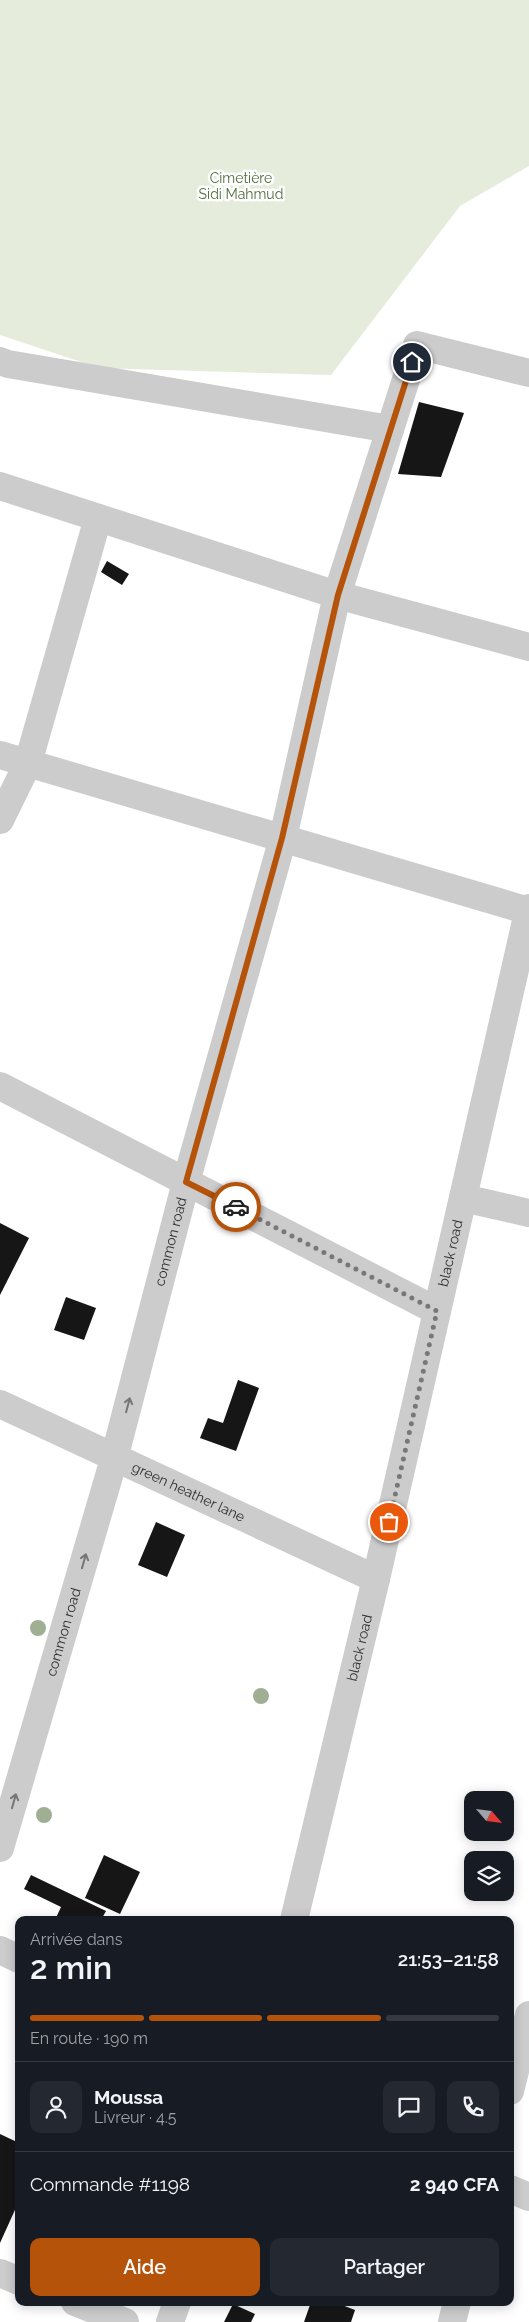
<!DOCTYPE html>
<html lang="fr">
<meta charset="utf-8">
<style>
:root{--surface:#171b24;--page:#242831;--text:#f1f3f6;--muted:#9ea1a6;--line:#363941;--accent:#b45309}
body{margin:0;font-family:Raleway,sans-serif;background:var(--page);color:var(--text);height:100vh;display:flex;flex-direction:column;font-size:19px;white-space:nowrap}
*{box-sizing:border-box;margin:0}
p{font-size:16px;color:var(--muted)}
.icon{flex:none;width:28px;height:28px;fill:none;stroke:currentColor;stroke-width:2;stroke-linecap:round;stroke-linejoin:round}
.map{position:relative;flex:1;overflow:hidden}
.panel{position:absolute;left:15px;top:1916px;width:499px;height:390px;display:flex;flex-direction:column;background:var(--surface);border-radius:10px;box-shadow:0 2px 12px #0003}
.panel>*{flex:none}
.needle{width:32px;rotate:118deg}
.buttons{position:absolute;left:464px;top:1791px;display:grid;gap:10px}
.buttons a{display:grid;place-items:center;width:50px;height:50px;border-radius:10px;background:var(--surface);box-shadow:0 2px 12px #0003;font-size:25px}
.pin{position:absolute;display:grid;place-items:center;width:42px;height:42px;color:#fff;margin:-21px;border:2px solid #fff;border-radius:50%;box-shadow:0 1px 5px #0007}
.courier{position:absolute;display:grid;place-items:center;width:50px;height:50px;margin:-25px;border:4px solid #b45309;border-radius:50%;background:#fff;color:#222;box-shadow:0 1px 6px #0007}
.summary em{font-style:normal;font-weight:600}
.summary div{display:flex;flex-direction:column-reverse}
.summary{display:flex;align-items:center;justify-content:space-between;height:85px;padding:0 15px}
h1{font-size:32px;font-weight:600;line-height:38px}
.bar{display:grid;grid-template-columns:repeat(4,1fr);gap:8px 5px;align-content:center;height:60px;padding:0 15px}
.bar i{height:6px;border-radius:4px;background:var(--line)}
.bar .active{background:var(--accent)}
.bar p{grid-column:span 4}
.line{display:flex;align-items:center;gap:12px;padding:0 15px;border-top:1px solid var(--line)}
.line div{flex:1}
.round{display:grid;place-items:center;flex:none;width:52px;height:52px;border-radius:10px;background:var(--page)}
.cta{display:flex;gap:10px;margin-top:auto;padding:10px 15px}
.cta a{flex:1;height:58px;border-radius:10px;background:var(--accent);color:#fff;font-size:20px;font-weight:600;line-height:58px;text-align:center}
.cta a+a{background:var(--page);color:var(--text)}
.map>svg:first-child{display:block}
</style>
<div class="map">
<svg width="529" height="2322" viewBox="0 0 529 2322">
<rect width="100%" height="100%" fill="#fff"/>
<polygon fill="#e5ecdc" points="0,0 529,0 529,166 460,206 331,375 99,368 0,335"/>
<g fill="#161616">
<polygon points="419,402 464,413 441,477 398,474"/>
<polygon points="107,561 129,574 122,585 101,572"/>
<polygon points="0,1223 29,1238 0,1295"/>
<polygon points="66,1297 96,1308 84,1340 54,1330"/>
<polygon points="238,1380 259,1388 236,1451 200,1438 208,1418 223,1423"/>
<polygon points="156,1522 185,1535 167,1577 138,1565"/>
<polygon points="104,1855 140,1872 120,1914 85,1898"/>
<polygon points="31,1875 106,1911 101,1920 55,1920 61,1907 24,1889"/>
<polygon points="0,2134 19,2143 19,2201 0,2243"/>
<polygon points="311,2302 334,2302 355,2310 351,2322 304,2322"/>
<polygon points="233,2304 255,2314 251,2322 224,2322"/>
</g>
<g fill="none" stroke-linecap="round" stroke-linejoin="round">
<g stroke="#ccc" stroke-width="28">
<polyline points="0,361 8,364 390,429"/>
<polyline points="0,486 337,595 529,647"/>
<polyline points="0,755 529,911"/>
<polyline points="0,820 28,763 98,518"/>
<polyline points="0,1086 437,1311"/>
<polyline points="463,1198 529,1213"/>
<path id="s1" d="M0,1404L376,1579"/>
<path id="s2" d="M0,1848L114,1459L186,1182L283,838L337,595L417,345L529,373"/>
<path id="s3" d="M294,1920L376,1579L529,908"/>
<polyline points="0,1950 19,1959"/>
<polyline points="510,2091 529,2015"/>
<polyline points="510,2189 529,2197"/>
<polyline points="0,2273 19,2281"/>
<polyline points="75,2302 125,2322"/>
<polyline points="170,2322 177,2302"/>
<polyline points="452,2322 457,2302"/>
</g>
</g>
<g fill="#a0ae93">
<circle cx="38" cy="1628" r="8"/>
<circle cx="261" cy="1696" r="8"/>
<circle cx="44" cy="1815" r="8"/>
</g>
<defs><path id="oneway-shaft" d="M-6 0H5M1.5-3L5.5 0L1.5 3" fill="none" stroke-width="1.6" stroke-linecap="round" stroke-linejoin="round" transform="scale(1.25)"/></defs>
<g stroke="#767676">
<use href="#oneway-shaft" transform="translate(128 1405) rotate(-75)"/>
<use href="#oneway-shaft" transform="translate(84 1561) rotate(-74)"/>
<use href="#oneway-shaft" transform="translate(14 1801) rotate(-74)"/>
</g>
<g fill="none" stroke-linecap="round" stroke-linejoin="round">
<polyline stroke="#787878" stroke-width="5" stroke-dasharray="0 9" points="236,1207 437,1311 389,1522"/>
<polyline stroke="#b45309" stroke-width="6" points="236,1207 186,1182 282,838 338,595 412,362"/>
</g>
<g text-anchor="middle" stroke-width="5" stroke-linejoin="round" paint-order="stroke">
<g font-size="14" fill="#526c3b" stroke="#fff">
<text x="241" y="183">Cimetière<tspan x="241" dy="16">Sidi Mahmud</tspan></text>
</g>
<g font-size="14" fill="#2f2f2f" stroke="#fff">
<text dy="5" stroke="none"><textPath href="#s2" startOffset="630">common road</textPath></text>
<text dy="5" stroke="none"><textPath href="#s3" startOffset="685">black road</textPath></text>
<text dy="5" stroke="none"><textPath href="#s1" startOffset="208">green heather lane</textPath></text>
<text dy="5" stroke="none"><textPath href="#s2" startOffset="225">common road</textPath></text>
<text dy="5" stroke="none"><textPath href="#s3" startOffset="280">black road</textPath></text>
</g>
</g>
</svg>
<div class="buttons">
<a><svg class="needle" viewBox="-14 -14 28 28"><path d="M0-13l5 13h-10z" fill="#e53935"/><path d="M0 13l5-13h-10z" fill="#9ea1a6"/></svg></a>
<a><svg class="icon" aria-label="layers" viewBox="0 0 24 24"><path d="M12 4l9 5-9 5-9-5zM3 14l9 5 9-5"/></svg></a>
</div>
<div class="pin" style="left:389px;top:1522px;background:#ea580c"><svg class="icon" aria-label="bag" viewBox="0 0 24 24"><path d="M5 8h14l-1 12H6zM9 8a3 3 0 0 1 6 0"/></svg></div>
<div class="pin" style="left:412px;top:362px;background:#1f2937"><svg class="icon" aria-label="home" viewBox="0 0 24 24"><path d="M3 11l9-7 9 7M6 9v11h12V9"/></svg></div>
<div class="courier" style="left:236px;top:1207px"><svg class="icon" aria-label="car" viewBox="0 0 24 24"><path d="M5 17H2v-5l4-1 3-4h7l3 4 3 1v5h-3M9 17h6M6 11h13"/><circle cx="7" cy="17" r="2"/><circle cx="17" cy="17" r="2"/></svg></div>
<section class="panel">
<div class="summary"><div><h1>2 min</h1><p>Arrivée dans</p></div><em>21:53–21:58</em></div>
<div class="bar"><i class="active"></i><i class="active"></i><i class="active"></i><i></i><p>En route · 190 m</p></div>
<div class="line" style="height:90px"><a class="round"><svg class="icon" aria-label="person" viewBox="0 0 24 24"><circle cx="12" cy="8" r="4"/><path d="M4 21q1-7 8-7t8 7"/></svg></a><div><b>Moussa</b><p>Livreur · 4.5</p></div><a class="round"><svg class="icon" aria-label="chat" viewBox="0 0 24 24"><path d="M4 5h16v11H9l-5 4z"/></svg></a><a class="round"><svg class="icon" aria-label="phone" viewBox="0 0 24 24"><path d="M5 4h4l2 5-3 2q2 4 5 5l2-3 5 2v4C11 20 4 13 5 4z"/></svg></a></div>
<div class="line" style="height:65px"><div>Commande #1198</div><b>2 940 CFA</b></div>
<div class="cta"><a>Aide</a><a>Partager</a></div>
</section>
</div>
